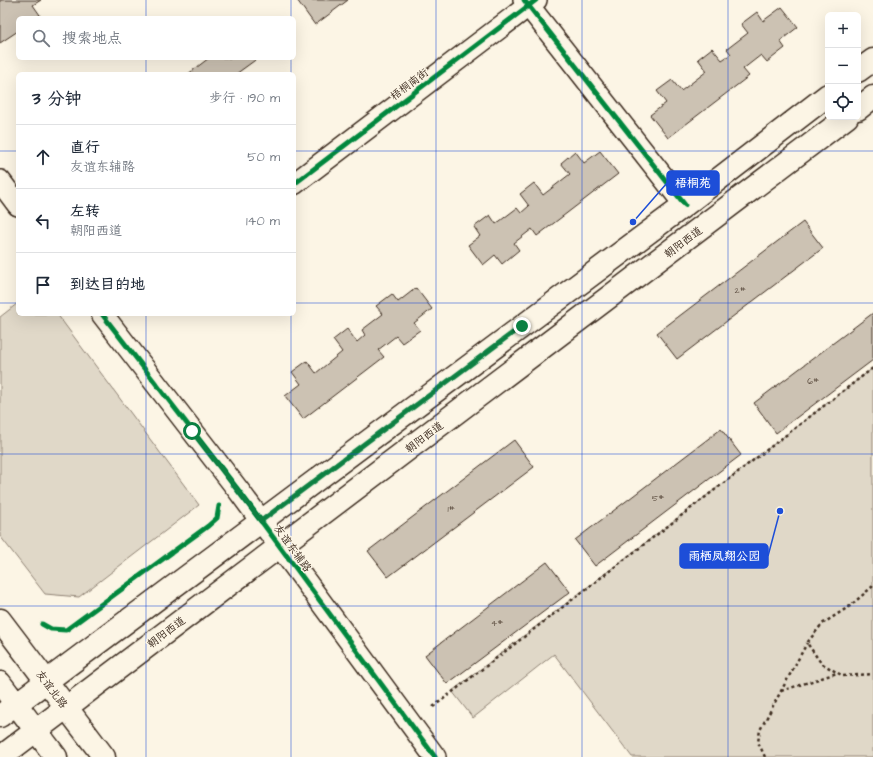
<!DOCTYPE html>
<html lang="zh">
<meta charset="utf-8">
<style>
body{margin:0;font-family:"Architects Daughter","LXGW WenKai TC",sans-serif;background:#f6f6f7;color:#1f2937}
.controls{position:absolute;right:12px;top:12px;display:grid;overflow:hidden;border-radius:6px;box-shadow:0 4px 16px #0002}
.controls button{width:36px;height:36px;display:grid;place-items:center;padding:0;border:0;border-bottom:1px solid #e0e1e3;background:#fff;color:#1f2937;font:20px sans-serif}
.stop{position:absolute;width:12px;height:12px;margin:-9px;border:3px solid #0b8043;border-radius:50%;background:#fff}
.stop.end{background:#0b8043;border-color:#fff;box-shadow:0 1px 4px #0008}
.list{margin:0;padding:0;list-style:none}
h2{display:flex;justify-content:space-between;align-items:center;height:52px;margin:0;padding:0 16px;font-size:17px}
h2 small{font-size:13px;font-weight:400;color:#747a83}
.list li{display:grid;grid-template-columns:26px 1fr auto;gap:12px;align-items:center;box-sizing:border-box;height:64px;padding:0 16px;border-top:1px solid #e0e1e3}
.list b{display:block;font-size:15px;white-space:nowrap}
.list p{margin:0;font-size:13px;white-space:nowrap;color:#747a83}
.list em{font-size:13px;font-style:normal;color:#747a83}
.icon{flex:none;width:22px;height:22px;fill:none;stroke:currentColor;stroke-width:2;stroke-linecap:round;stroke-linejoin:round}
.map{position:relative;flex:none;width:873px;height:757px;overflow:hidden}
.search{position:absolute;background:#fff;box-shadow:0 4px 16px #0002;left:16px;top:16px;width:280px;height:44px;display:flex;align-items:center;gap:10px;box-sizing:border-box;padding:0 14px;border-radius:6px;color:#747a83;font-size:15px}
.panel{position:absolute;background:#fff;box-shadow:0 4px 16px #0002;left:16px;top:72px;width:280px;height:244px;border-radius:6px}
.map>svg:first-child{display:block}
.green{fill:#e0d8c8;stroke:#8e8173}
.building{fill:#ccc2b3;stroke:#3b2a1e}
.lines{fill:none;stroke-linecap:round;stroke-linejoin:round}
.minor-casing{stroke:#3b2a1e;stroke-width:24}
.major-casing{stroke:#3b2a1e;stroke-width:25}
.path{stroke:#3b2a1e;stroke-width:2.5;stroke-dasharray:3 3;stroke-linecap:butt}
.minor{stroke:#fcf5e5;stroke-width:21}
.major{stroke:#fcf5e5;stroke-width:22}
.cycleway-casing{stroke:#fcf5e5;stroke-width:8}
.cycleway{stroke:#00873e;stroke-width:5}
.route{stroke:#0b8043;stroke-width:5}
.grid{fill:none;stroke:#1d4ed8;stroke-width:1;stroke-opacity:0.55}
.labels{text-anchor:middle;stroke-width:3;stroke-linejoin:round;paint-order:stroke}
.number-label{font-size:9px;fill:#5f5043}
.street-label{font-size:11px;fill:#3b2a1e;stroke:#fcf5e5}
.leader{fill:none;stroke:#1d4ed8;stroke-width:1.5}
.callout-dot{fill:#1d4ed8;stroke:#fcf5e5;stroke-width:1.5}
.callout{fill:#1d4ed8;stroke:#1d4ed8;stroke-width:1.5}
.callout-label{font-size:12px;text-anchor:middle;font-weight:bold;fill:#fff}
</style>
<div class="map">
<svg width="873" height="757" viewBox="0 0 873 757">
<rect width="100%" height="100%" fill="#fcf5e5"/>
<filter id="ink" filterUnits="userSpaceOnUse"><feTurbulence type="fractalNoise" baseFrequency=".025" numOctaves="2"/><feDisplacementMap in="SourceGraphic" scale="8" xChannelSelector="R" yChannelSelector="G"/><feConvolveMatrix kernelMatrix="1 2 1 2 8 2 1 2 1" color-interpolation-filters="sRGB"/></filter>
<g filter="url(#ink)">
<!-- green -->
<g class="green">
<path d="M18,303V314H57L199,505L79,597L45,594L0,536V317Z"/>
<path d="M873,368V757H632L554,654L473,718L452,691Z"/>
</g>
<!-- building -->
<g class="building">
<path d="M0,0H41L33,5L40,15L36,18H18V31L0,43Z"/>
<path d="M297,0H348L315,25Z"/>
<path d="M782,7L798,27L780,41L785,48L767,62L761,55L743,69L749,76L668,138L650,115L666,103L657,91L672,80L681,91L707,71L698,59L712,48L722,60L731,54L727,49L748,33L741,24L757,12L763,21Z"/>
<path d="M209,58H258L236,74H188Z"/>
<path d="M575,151L584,163L600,151L618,174L537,236L532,229L514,243L519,250L502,264L495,255L483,265L468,245L480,236L474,227L490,215L496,224L517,208L521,213L529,206L520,194L534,183L543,195L570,174L561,163Z"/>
<path d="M803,222L823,248L677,359L657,333Z"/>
<path d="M416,288L432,309L414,323L420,330L402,343L396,336L378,350L384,357L303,419L285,396L301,384L292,372L307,361L316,373L342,352L333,340L347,329L357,342L365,335L362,330L383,314L376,306L392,294L398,302Z"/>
<path d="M873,313V360L776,433L754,403Z"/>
<path d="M721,429L741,455L595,566L575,540Z"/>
<path d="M514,440L534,467L388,577L368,551Z"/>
<path d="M547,562L570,592L447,684L425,655Z"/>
</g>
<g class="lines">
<!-- minor casing -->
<g class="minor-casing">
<g id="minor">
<path d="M524,0L685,205"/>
<path d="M0,181L18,205"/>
<path d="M294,184L536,0"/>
<path d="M102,314L239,491L435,757"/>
</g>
</g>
<!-- major casing -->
<g class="major-casing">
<g id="major">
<path d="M858,71L873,60"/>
<path d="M858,109L873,97"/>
<path d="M0,620L104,757"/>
<path d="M0,683L56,757"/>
<path d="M0,716L685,205L828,95"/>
<path d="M1,757L847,117"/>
</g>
</g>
<!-- path -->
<g class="path">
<path d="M873,586L850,606L822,624L807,643L821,663L843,676L873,674"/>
<path d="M781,691L837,673"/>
<path d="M433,707L873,368"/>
<path d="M765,757L758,742L760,730L807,643"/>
</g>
<!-- minor -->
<use href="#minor" class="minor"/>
<!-- major -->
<use href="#major" class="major"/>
<!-- cycleway casing -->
<g class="cycleway-casing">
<g id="cycleway">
<path d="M524,0L685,205"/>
<path d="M294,184L536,0"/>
<path d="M102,314L239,491L435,757"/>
<path d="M42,624L51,629L66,630L208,526L217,518L219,506"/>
</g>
</g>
<!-- cycleway -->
<use href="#cycleway" class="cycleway"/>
</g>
</g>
<g class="lines" filter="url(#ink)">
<!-- route -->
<path class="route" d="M192,431L261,521L522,326"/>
</g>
<!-- grid -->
<path class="grid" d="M146,0V18M291,0V18M436,0V757M582,0V757M728,0V757M146,58V74M291,58V74M0,151H18M294,151H873M0,303H18M294,303H873M146,314V757M291,314V757M0,454H873M0,606H873"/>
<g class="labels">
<!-- number labels -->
<g class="number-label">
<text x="740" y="293">2#</text>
<text x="813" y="384">6#</text>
<text x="658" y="501">5#</text>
<text x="451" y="512">1#</text>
<text x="497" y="626">4#</text>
</g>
<!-- street labels -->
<g class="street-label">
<text transform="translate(409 84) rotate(-37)" y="4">梧桐南街</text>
<text transform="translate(683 242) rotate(-37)" y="4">朝阳西道</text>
<text transform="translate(424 437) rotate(-37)" y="4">朝阳西道</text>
<text transform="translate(293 548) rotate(54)" y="4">友谊东辅路</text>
<text transform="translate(166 632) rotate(-37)" y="4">朝阳西道</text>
<text transform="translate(52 689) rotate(53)" y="4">友谊北路</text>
</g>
</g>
<!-- callouts -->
<path class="leader" d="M633 222L667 183M780 511L768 556"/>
<g class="callout-dot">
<circle cx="633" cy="222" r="4"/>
<circle cx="780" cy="511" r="4"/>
</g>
<g class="callout">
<rect x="667" y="171" width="52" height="24" rx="4"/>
<rect x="680" y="544" width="88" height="24" rx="4"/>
</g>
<g class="callout-label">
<text x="693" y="187">梧桐苑</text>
<text x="724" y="560">雨栖凤翔公园</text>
</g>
</svg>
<div class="controls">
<button>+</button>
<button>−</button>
<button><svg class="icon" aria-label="locate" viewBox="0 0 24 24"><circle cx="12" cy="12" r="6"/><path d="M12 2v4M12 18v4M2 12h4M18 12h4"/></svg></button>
</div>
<div class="stop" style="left:192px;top:431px"></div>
<div class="stop end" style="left:522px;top:326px"></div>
<div class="search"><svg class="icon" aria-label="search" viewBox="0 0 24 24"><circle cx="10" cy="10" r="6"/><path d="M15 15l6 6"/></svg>搜索地点</div>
<section class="panel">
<h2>3 分钟<small>步行 · 190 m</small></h2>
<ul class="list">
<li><svg class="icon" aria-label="ahead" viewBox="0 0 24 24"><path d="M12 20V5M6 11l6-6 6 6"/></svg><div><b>直行</b><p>友谊东辅路</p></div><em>50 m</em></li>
<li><svg class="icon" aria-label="left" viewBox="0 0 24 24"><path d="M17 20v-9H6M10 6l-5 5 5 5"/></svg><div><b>左转</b><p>朝阳西道</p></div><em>140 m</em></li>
<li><svg class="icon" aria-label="arrive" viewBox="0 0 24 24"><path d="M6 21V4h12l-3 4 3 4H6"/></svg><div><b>到达目的地</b></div></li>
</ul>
</section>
</div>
